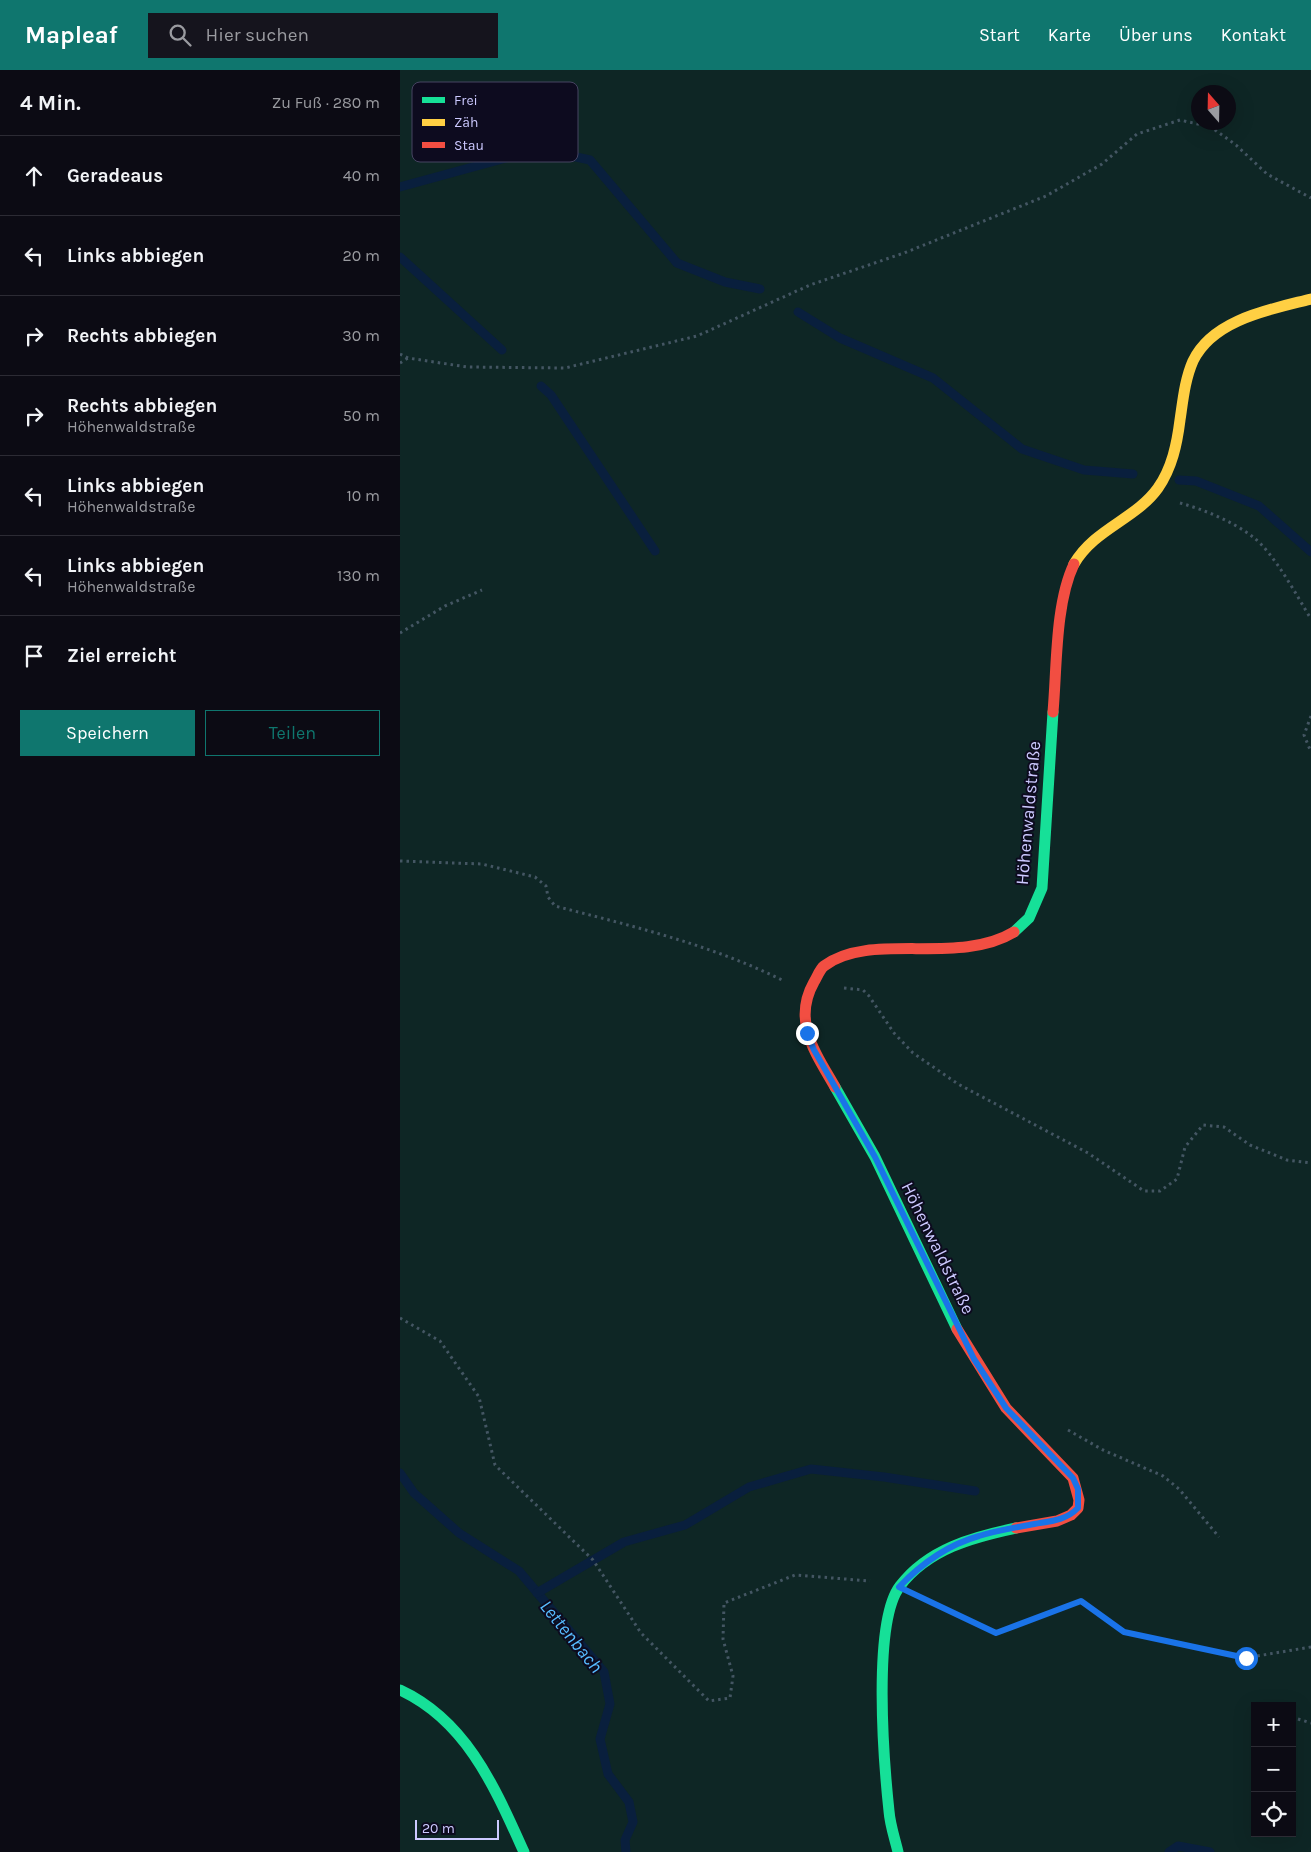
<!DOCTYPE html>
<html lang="de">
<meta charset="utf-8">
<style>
body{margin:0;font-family:Karla,sans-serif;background:#15141d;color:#f1f3f6}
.controls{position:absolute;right:15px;bottom:15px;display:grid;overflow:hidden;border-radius:0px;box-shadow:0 5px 20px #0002}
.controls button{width:45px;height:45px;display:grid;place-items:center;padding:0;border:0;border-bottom:1px solid #2c2b34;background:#0c0b14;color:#f1f3f6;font:25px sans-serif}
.compass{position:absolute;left:791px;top:15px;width:45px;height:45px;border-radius:50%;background:#0c0b14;box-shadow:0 5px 20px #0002;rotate:340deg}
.scale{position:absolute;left:15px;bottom:12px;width:84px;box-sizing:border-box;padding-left:5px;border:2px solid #ccc9ff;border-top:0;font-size:14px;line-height:18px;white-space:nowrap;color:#ccc9ff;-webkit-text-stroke:4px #0d0b1f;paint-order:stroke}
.stop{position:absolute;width:15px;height:15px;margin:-11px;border:4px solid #1a73e8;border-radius:50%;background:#fff}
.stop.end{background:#1a73e8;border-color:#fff;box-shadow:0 1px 5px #0008}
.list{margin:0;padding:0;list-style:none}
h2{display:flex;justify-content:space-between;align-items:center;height:65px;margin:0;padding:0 20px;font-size:21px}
h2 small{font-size:16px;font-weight:400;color:#9a9ba0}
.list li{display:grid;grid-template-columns:32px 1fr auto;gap:15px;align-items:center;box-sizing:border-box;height:80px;padding:0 20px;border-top:1px solid #2c2b34}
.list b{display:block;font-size:19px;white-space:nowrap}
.list p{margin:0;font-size:16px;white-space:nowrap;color:#9a9ba0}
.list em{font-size:16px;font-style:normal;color:#9a9ba0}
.actions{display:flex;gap:10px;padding:15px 20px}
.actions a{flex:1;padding:11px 0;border:1px solid #0f766e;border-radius:0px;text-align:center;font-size:18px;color:#0f766e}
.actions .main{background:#0f766e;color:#fff}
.icon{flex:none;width:28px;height:28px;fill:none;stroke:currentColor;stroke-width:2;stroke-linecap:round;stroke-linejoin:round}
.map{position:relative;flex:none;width:911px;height:1782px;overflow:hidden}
header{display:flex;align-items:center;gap:30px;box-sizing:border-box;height:70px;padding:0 25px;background:#0f766e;color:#fff}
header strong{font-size:24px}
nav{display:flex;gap:28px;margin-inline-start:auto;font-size:18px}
.search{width:350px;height:45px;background:#15141d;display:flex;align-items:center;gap:12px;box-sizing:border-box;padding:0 18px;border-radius:0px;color:#9a9ba0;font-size:19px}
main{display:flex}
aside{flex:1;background:#0c0b14}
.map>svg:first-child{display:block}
.green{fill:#0e2625;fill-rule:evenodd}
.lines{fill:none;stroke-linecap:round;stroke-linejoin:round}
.stream{stroke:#091f3d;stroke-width:9}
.path{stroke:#445663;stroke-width:3;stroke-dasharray:2.5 4;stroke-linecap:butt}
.fast{stroke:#16e098;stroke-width:11}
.slow{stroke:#ffcf43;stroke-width:11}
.jam{stroke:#f24e42;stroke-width:11}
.route{stroke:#1a73e8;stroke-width:6}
.labels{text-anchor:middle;stroke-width:4;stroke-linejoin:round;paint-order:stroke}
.street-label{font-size:18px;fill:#ccc9ff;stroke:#0d0b1f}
.water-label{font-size:19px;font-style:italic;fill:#57bcff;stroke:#0d0b1f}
.key{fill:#0d0b1f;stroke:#464462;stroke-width:1}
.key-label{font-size:14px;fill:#ccc9ff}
</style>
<header>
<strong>Mapleaf</strong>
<div class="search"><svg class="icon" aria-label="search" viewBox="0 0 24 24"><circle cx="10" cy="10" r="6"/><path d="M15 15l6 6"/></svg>Hier suchen</div>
<nav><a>Start</a><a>Karte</a><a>Über uns</a><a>Kontakt</a></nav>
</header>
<main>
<aside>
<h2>4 Min.<small>Zu Fuß · 280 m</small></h2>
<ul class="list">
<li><svg class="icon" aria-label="ahead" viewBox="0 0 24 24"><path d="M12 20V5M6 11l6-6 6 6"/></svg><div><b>Geradeaus</b></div><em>40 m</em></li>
<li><svg class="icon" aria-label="left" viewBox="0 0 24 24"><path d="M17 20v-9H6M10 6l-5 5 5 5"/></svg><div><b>Links abbiegen</b></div><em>20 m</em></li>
<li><svg class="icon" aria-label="right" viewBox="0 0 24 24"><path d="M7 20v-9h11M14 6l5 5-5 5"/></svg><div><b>Rechts abbiegen</b></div><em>30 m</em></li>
<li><svg class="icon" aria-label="right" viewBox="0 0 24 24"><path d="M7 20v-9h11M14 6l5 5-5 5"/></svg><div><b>Rechts abbiegen</b><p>Höhenwaldstraße</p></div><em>50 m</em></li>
<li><svg class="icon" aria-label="left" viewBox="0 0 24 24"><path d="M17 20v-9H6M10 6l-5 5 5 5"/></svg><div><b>Links abbiegen</b><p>Höhenwaldstraße</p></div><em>10 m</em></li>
<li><svg class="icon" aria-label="left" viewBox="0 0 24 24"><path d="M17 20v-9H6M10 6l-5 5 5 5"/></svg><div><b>Links abbiegen</b><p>Höhenwaldstraße</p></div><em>130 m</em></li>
<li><svg class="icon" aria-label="arrive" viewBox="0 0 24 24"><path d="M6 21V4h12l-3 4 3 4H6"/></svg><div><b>Ziel erreicht</b></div></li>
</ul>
<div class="actions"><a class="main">Speichern</a><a>Teilen</a></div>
</aside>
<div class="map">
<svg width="911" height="1782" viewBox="0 0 911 1782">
<rect width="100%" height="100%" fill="#100f1a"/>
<!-- green -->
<path class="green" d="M0,0H911V1782H0ZM798,22H828V52H798ZM855,1636H892V1763H855Z"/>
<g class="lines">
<!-- stream -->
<g class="stream">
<path d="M0,117L139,79L190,90L277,193L325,212L360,219"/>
<path d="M0,187L102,280"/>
<path d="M398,242L440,268L533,308L622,379L684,400L733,404"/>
<path d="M141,316L151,325L255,481"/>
<path d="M779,410L796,411L859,436L911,482"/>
<path d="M0,1403L14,1423L59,1463L119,1501L204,1602L210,1634L200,1669L208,1704L229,1732L233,1752L225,1770L226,1782"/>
<path d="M137,1523L224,1472L285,1455L349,1417L411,1399L484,1407L575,1421"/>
<path d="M769,1782L778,1776L810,1782"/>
</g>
<!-- path -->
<g class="path">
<path d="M0,284L8,288L67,297L165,298L297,266L410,215L504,183L646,126L702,94L737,64L780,50L811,57L836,75L867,104L911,128"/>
<path d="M0,293L8,288"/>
<path d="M780,433C805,440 832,451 853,467C874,483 897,526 911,549"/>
<path d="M0,563L45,536L82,520"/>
<path d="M911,646L904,665L911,682"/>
<path d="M0,791L82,794L135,807L146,816L148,827L155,836C232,856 312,875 384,911"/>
<path d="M444,918L463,920L469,926L494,963L513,983L558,1014L688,1083L744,1121H760L777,1109L785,1077L803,1055L824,1057L850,1075L887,1090L911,1093"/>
<path d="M0,1248L40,1271L79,1327L95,1395L193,1490L241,1563L309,1631L330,1628L333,1606L323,1569L324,1533L395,1505L470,1511"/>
<path d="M668,1360L703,1380L763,1406L779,1419L819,1467"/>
<path d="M526,1530L596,1563L681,1531L724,1562L845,1588L911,1577"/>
<path d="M898,1649L911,1653"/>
</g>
<!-- fast -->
<g class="fast">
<path d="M614,862L629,848L642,818L653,642"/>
<path d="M435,1017L475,1087L557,1259"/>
<path d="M0,1620C67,1651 95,1718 124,1782"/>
<path d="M498,1782C495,1769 490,1755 489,1741C484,1694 472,1552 500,1516C528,1479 573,1467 616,1458"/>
</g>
<!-- slow -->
<path class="slow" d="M674,494C694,459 736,449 758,418C772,398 777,374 780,350C783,330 785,309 793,291C813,249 872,239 911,229"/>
<!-- jam -->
<g class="jam">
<path d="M653,642C657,597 655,534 674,494"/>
<path d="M435,1017C415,982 392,951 414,912C417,907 420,899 424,896C470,861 558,896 614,862"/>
<path d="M557,1259L606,1338L673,1408L679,1430L678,1438L671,1445L657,1451L616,1458"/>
</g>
</g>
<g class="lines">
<!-- route -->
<path class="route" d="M407,963L414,980L475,1087L574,1289L606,1338L673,1408L678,1419V1438C664,1452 648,1451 629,1455C612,1458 595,1461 579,1466C547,1475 522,1493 499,1517L596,1563L681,1531L724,1562L846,1588"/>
</g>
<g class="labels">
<!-- street labels -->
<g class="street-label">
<text transform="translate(628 743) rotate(-85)" y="6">Höhenwaldstraße</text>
<text transform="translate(538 1178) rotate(64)" y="6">Höhenwaldstraße</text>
</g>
<!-- water labels -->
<g class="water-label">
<text transform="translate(172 1566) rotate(51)" y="7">Lettenbach</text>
</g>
</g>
<!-- legend -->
<rect x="12" y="12" width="166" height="80" rx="8" class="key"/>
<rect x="22" y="27" width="23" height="6" fill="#16e098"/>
<rect x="22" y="49" width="23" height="7" fill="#ffcf43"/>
<rect x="22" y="72" width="23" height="6" fill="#f24e42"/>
<g class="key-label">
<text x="54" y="35">Frei</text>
<text x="54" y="57">Zäh</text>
<text x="54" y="80">Stau</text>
</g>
</svg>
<div class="controls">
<button>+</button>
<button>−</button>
<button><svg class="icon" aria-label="locate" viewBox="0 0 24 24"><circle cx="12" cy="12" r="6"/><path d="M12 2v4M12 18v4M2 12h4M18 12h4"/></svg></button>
</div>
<svg class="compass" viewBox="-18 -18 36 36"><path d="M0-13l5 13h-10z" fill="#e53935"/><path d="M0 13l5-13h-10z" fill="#9a9ba0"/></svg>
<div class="scale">20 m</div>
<div class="stop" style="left:846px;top:1588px"></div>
<div class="stop end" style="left:407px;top:963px"></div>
</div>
</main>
